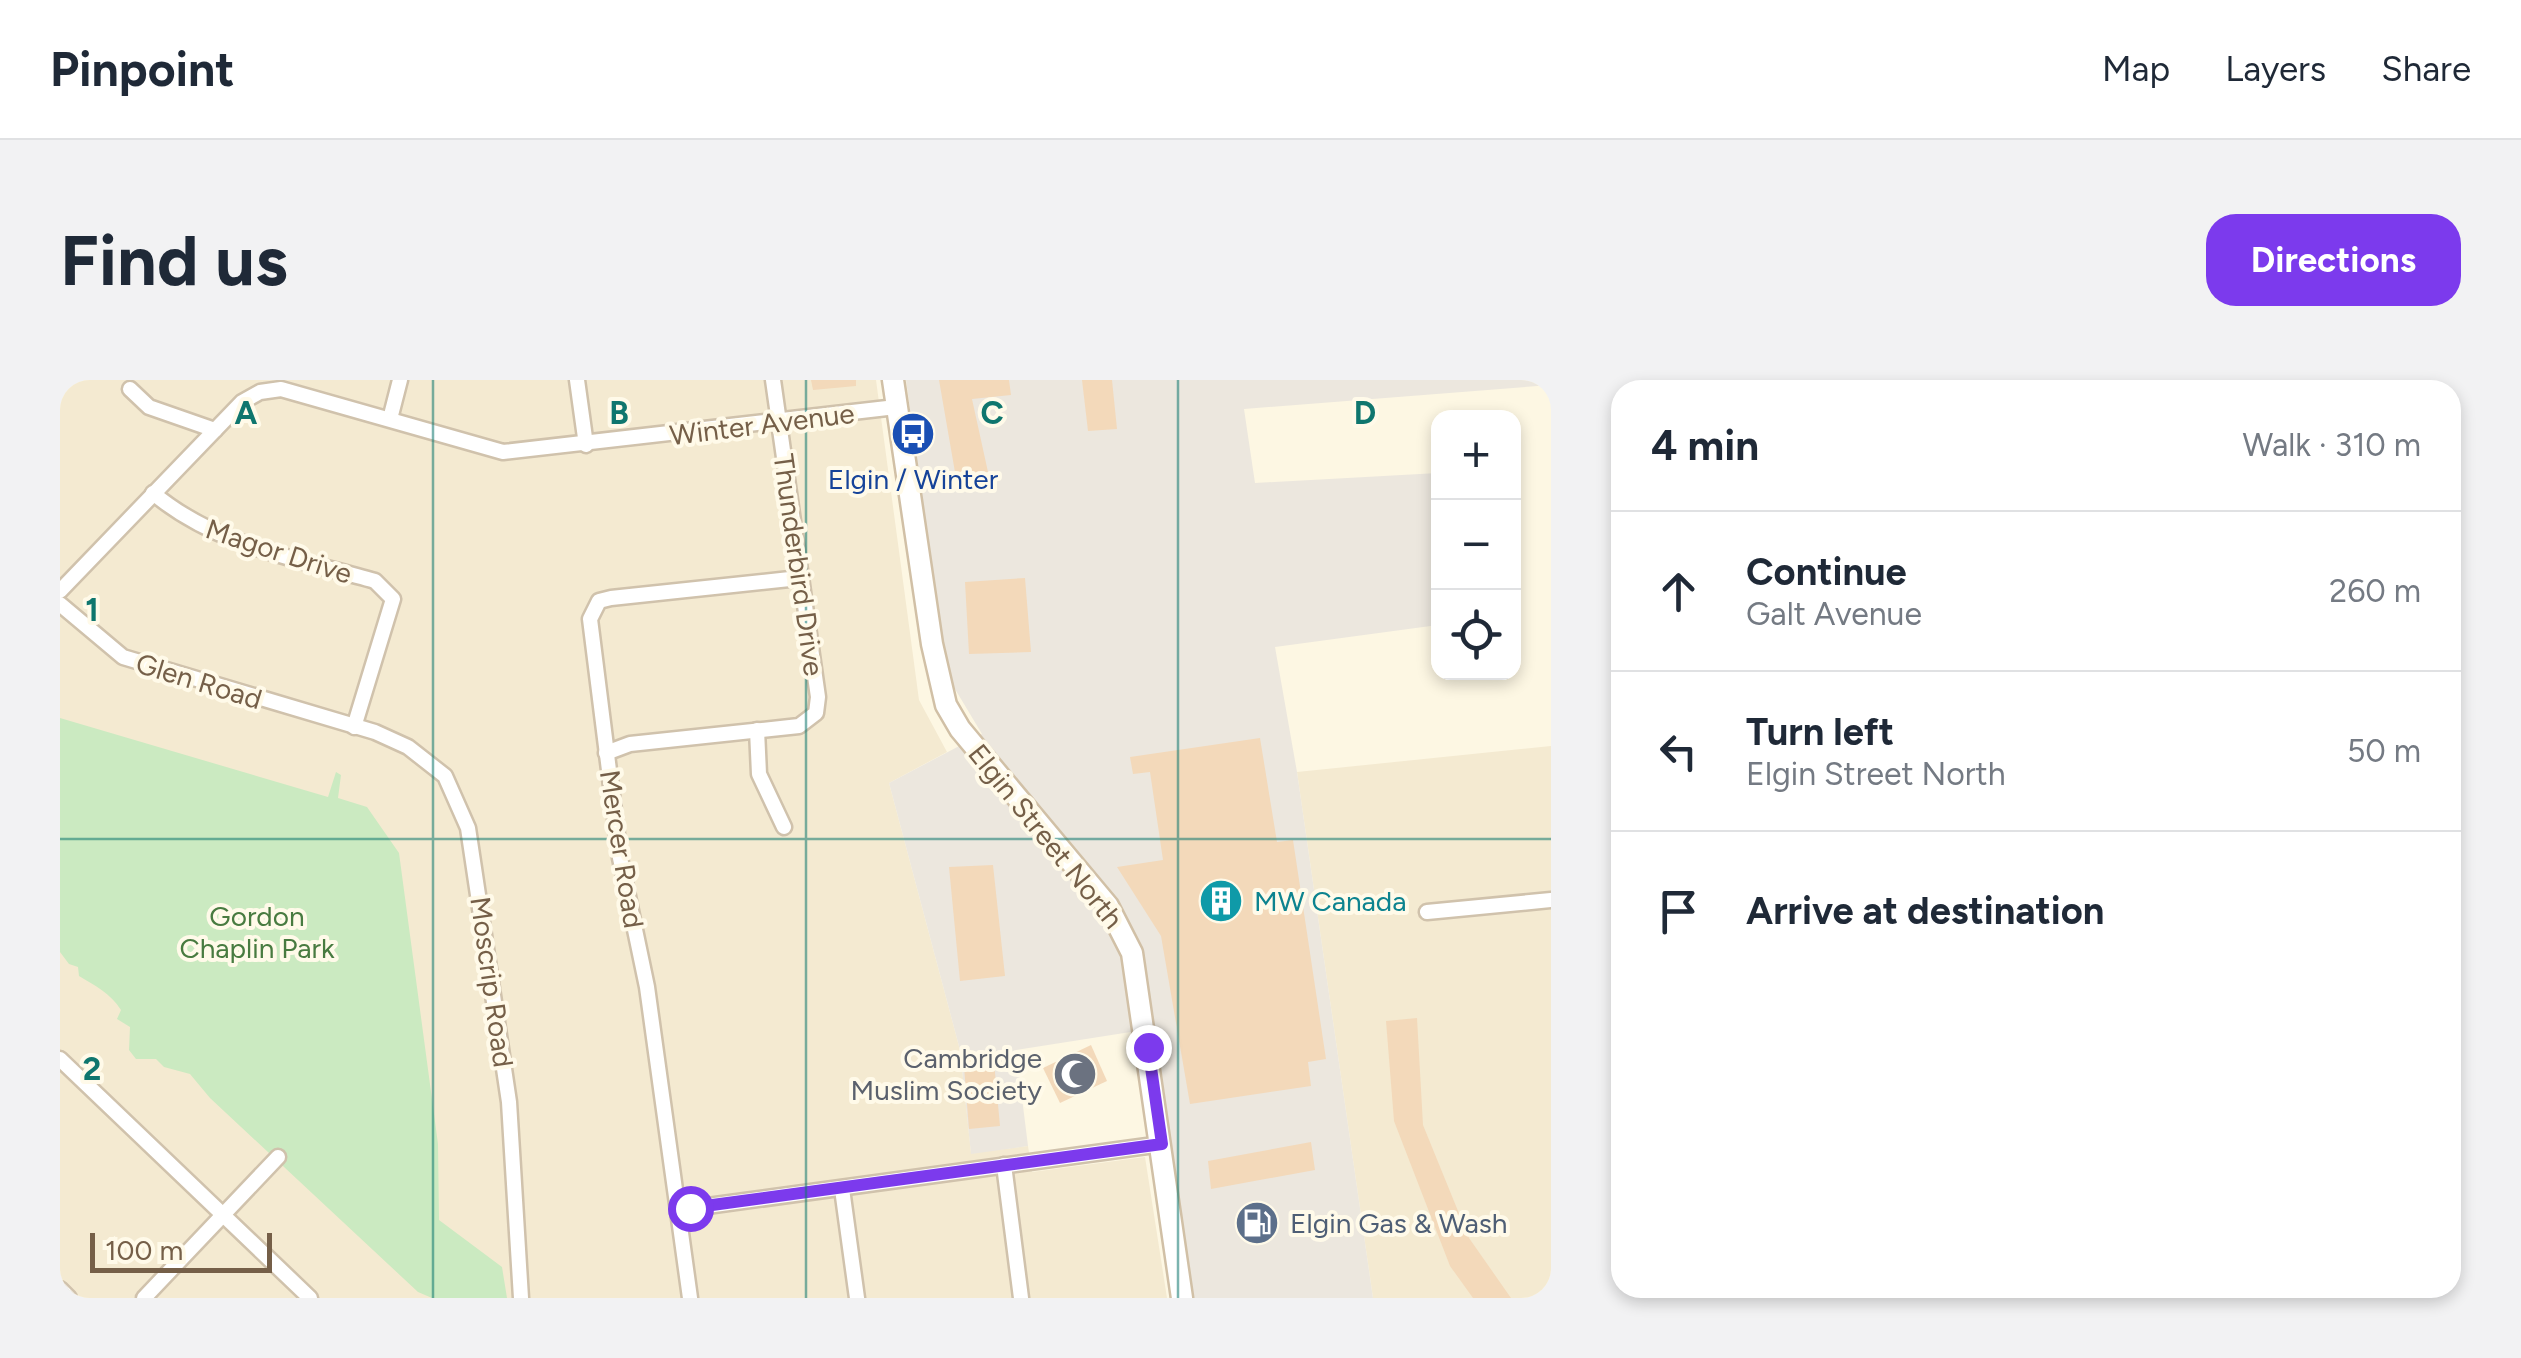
<!DOCTYPE html>
<meta charset="utf-8">
<style>
body{margin:0;font-family:Figtree,sans-serif;background:#f2f2f3;color:#1f2937}
.controls{position:absolute;right:30px;top:30px;display:grid;overflow:hidden;border-radius:20px;box-shadow:0 5px 15px #0003}
.controls button{width:90px;height:90px;display:grid;place-items:center;padding:0;border:0;border-bottom:2px solid #e0e1e3;background:#fff;color:#1f2937;font:50px sans-serif}
.scale{position:absolute;left:30px;bottom:25px;width:182px;box-sizing:border-box;padding-left:10px;border:5px solid #755f48;border-top:0;font-size:28px;line-height:35px;white-space:nowrap;color:#755f48;-webkit-text-stroke:8px #fffae9;paint-order:stroke}
.stop{position:absolute;width:30px;height:30px;margin:-22px;border:8px solid #7c3aed;border-radius:50%;background:#fff}
.stop.end{background:#7c3aed;border-color:#fff;box-shadow:0 2px 10px #0008}
.list{margin:0;padding:0;list-style:none}
h2{display:flex;justify-content:space-between;align-items:center;height:130px;margin:0;padding:0 40px;font-size:42px}
h2 small{font-size:32px;font-weight:400;color:#747a83}
.list li{display:grid;grid-template-columns:65px 1fr auto;gap:30px;align-items:center;box-sizing:border-box;height:160px;padding:0 40px;border-top:2px solid #e0e1e3}
.list b{display:block;font-size:38px;white-space:nowrap}
.list p{margin:0;font-size:32px;white-space:nowrap;color:#747a83}
.list em{font-size:32px;font-style:normal;color:#747a83}
.icon{flex:none;width:55px;height:55px;fill:none;stroke:currentColor;stroke-width:2;stroke-linecap:round;stroke-linejoin:round}
.map{position:relative;flex:none;width:1491px;height:918px;overflow:hidden;border-radius:30px}
header{display:flex;align-items:center;gap:60px;box-sizing:border-box;height:140px;padding:0 50px;background:#fff;border-bottom:2px solid #e0e1e3}
header strong{font-size:48px}
nav{display:flex;gap:55px;margin-inline-start:auto;font-size:35px}
.intro{display:flex;align-items:center;justify-content:space-between;box-sizing:border-box;height:240px;padding:0 60px}
h1{margin:0;font-size:70px}
.button{padding:25px 45px;border-radius:30px;background:#7c3aed;color:#fff;font-size:35px;font-weight:700}
main{display:flex;gap:60px;padding:0 60px}
aside{flex:1;background:#fff;border-radius:30px;box-shadow:0 5px 15px #0003}
.map>svg:first-child{display:block}
.residential{fill:#f4ead1}
.industrial{fill:#ece7de}
.green{fill:#cbeac1}
.building{fill:#f3d9ba}
.lines{fill:none;stroke-linecap:round;stroke-linejoin:round}
.street-casing{stroke:#d0c2ac;stroke-width:19}
.secondary-casing{stroke:#d1c0a6;stroke-width:25}
.street{stroke:#fff;stroke-width:14}
.secondary{stroke:#fff;stroke-width:20}
.route{stroke:#7c3aed;stroke-width:12}
.grid{fill:none;stroke:#0f766e;stroke-width:2.5;stroke-opacity:0.55}
.labels{text-anchor:middle;stroke-width:8;stroke-linejoin:round;paint-order:stroke}
.street-label{font-size:28px;fill:#755f48;stroke:#fffae9}
.transit-label{font-size:28px;fill:#164399;stroke:#fffae9}
.culture-label{font-size:28px;fill:#0d838f;stroke:#fffae9;text-anchor:start}
.park-label{font-size:28px;fill:#487b40;stroke:#fffae9}
.worship-label{font-size:28px;fill:#5b616d;stroke:#fffae9;text-anchor:end}
.service-label{font-size:28px;fill:#4e5e75;stroke:#fffae9;text-anchor:start}
.grid-label{font-size:32px;text-anchor:middle;font-weight:bold;fill:#0f766e;stroke:#fffae9;stroke-width:8;stroke-linejoin:round;paint-order:stroke}
</style>
<header>
<strong>Pinpoint</strong>
<nav><a>Map</a><a>Layers</a><a>Share</a></nav>
</header>
<div class="intro"><h1>Find us</h1><a class="button">Directions</a></div>
<main>
<div class="map">
<svg width="1491" height="918" viewBox="0 0 1491 918">
<rect width="100%" height="100%" fill="#fdf7e3"/>
<!-- residential -->
<g class="residential">
<path d="M0,0H816L859,320L887,372L829,403L900,670L911,773L968,766L972,792L1085,777L1107,918H0Z"/>
<path d="M1491,366V918H1313L1237,392Z"/>
</g>
<!-- industrial -->
<path class="industrial" d="M846,0H1491V5L1184,29L1195,103L1378,93V245L1215,267L1237,392L1313,918H1131L1096,648L956,670L968,766L911,774L900,670L829,403L922,354L886,294Z"/>
<!-- green -->
<path class="green" d="M0,338L268,417L276,392L281,395L278,418L307,427L339,473L378,764L379,840L442,887L447,918H372L358,912L150,718L130,694L104,687L96,679H76L69,670L70,647L57,639L61,630C50,613 36,606 19,596L18,587L9,584L0,572Z"/>
<!-- building -->
<g class="building">
<path d="M751,0H796V6L753,10Z"/>
<path d="M879,0H949L951,15L912,19L928,92L896,98Z"/>
<path d="M1022,0H1052L1057,49L1028,51Z"/>
<path d="M965,198L971,272L909,274L905,202Z"/>
<path d="M1200,358L1217,462L1233,460L1266,679L1248,682L1251,706L1130,724L1101,556L1057,487L1103,480L1090,392L1073,394L1070,377Z"/>
<path d="M933,485L945,596L900,601L889,487Z"/>
<path d="M1357,638L1363,745L1409,858L1451,918H1413L1390,886L1334,741L1326,641Z"/>
<path d="M1031,665L1047,701L1000,723L983,688Z"/>
<path d="M933,671L940,746L909,749L903,674Z"/>
<path d="M1251,762L1255,790L1151,809L1148,781Z"/>
</g>
<g class="lines">
<!-- street casing -->
<g class="street-casing">
<g id="street">
<path d="M517,0L526,65"/>
<path d="M70,9L89,27L155,50"/>
<path d="M330,39L340,0"/>
<path d="M93,113C156,166 238,179 315,201L333,219L294,347"/>
<path d="M0,211L182,22L200,12L221,9L443,72L836,27"/>
<path d="M0,224L63,277L315,352L348,367L385,396L408,448L449,722L461,918"/>
<path d="M697,350L699,394L724,447"/>
<path d="M546,373L570,364L739,346L756,333L758,317L713,0"/>
<path d="M1367,532L1491,520"/>
<path d="M0,679L250,918"/>
<path d="M944,785L961,918"/>
<path d="M782,809L797,918"/>
<path d="M618,830L1102,764"/>
<path d="M0,909L9,918"/>
<path d="M84,918L218,777"/>
<path d="M630,918L587,607L560,478L530,239L539,221L551,218L739,198"/>
</g>
</g>
<!-- secondary casing -->
<g class="secondary-casing">
<path id="secondary" d="M833,0L872,264L886,325L900,349L1048,526L1072,573L1122,918"/>
</g>
<!-- street -->
<use href="#street" class="street"/>
<!-- secondary -->
<use href="#secondary" class="secondary"/>
</g>
<g class="lines">
<!-- route -->
<path class="route" d="M630,828L1102,764L1088,667"/>
</g>
<!-- grid -->
<path class="grid" d="M373,0V918M746,0V918M1118,0V918M0,459H1491"/>
<!-- icons -->
<defs>
<g id="bus-disc" transform="scale(2.25)"><circle r="9.5" fill="#1a4fb4" stroke="#fffae9"/><path d="M-5-6H5V4H4V6H2V4H-2V6H-4V4H-5ZM-3.5-4V0h7V-4ZM-3.5 1.2v1.5H-2V1.2ZM2 1.2v1.5H3.5V1.2Z" fill="#fff"/></g>
<g id="building-disc" transform="scale(2.25)"><circle r="9.5" fill="#0f9aa8" stroke="#fffae9"/><path d="M-4-6H4V6H1V3H-1V6H-4ZM-2.5-4.3h1.7v1.8h-1.7ZM.8-4.3h1.7v1.8H.8ZM-2.5-1h1.7V.8h-1.7ZM.8-1h1.7V.8H.8Z" fill="#fff"/></g>
<g id="mosque-disc" transform="scale(2.25)"><circle r="9.5" fill="#6b7280" stroke="#fffae9"/><path d="M3.5-4.9A6 6 0 1 0 3.5 4.9A5 5 0 1 1 3.5-4.9Z" fill="#fff"/></g>
<g id="fuel-disc" transform="scale(2.25)"><circle r="9.5" fill="#5c6f8a" stroke="#fffae9"/><path d="M-5.5-6h7V0h2V4h1.3V-2.5L3-4.5l.8-.8L6-3V5H2.5V1h-1V6h-7ZM-4.2-4.7v3.2H.2V-4.7Z" fill="#fff"/></g>
</defs>
<g fill-rule="evenodd">
<use href="#bus-disc" x="853" y="54"/>
<use href="#building-disc" x="1161" y="521"/>
<use href="#mosque-disc" x="1015" y="694"/>
<use href="#fuel-disc" x="1197" y="843"/>
</g>
<g class="labels">
<!-- street labels -->
<g class="street-label">
<text transform="translate(702 44) rotate(-7)" y="10">Winter Avenue</text>
<text transform="translate(219 171) rotate(18)" y="10">Magor Drive</text>
<text transform="translate(739 185) rotate(82)" y="10">Thunderbird Drive</text>
<text transform="translate(139 301) rotate(17)" y="10">Glen Road</text>
<text transform="translate(986 456) rotate(51)" y="10">Elgin Street North</text>
<text transform="translate(562 469) rotate(81)" y="10">Mercer Road</text>
<text transform="translate(432 602) rotate(82)" y="10">Moscrip Road</text>
</g>
<!-- transit labels -->
<g class="transit-label">
<text x="853" y="109">Elgin / Winter</text>
</g>
<!-- culture labels -->
<g class="culture-label">
<text x="1194" y="531">MW Canada</text>
</g>
<!-- park labels -->
<g class="park-label">
<text x="197" y="546">Gordon<tspan x="197" dy="32">Chaplin Park</tspan></text>
</g>
<!-- worship labels -->
<g class="worship-label">
<text x="982" y="688">Cambridge<tspan x="982" dy="32">Muslim Society</tspan></text>
</g>
<!-- service labels -->
<g class="service-label">
<text x="1230" y="853">Elgin Gas &amp; Wash</text>
</g>
</g>
<g class="grid-label">
<text x="186" y="44">A</text>
<text x="559" y="44">B</text>
<text x="932" y="44">C</text>
<text x="1305" y="44">D</text>
<text x="32" y="241">1</text>
<text x="32" y="700">2</text>
</g>
</svg>
<div class="controls">
<button>+</button>
<button>−</button>
<button><svg class="icon" aria-label="locate" viewBox="0 0 24 24"><circle cx="12" cy="12" r="6"/><path d="M12 2v4M12 18v4M2 12h4M18 12h4"/></svg></button>
</div>
<div class="scale">100 m</div>
<div class="stop" style="left:630px;top:828px"></div>
<div class="stop end" style="left:1088px;top:667px"></div>
</div>
<aside>
<h2>4 min<small>Walk · 310 m</small></h2>
<ul class="list">
<li><svg class="icon" aria-label="ahead" viewBox="0 0 24 24"><path d="M12 20V5M6 11l6-6 6 6"/></svg><div><b>Continue</b><p>Galt Avenue</p></div><em>260 m</em></li>
<li><svg class="icon" aria-label="left" viewBox="0 0 24 24"><path d="M17 20v-9H6M10 6l-5 5 5 5"/></svg><div><b>Turn left</b><p>Elgin Street North</p></div><em>50 m</em></li>
<li><svg class="icon" aria-label="arrive" viewBox="0 0 24 24"><path d="M6 21V4h12l-3 4 3 4H6"/></svg><div><b>Arrive at destination</b></div></li>
</ul>
</aside>
</main>
